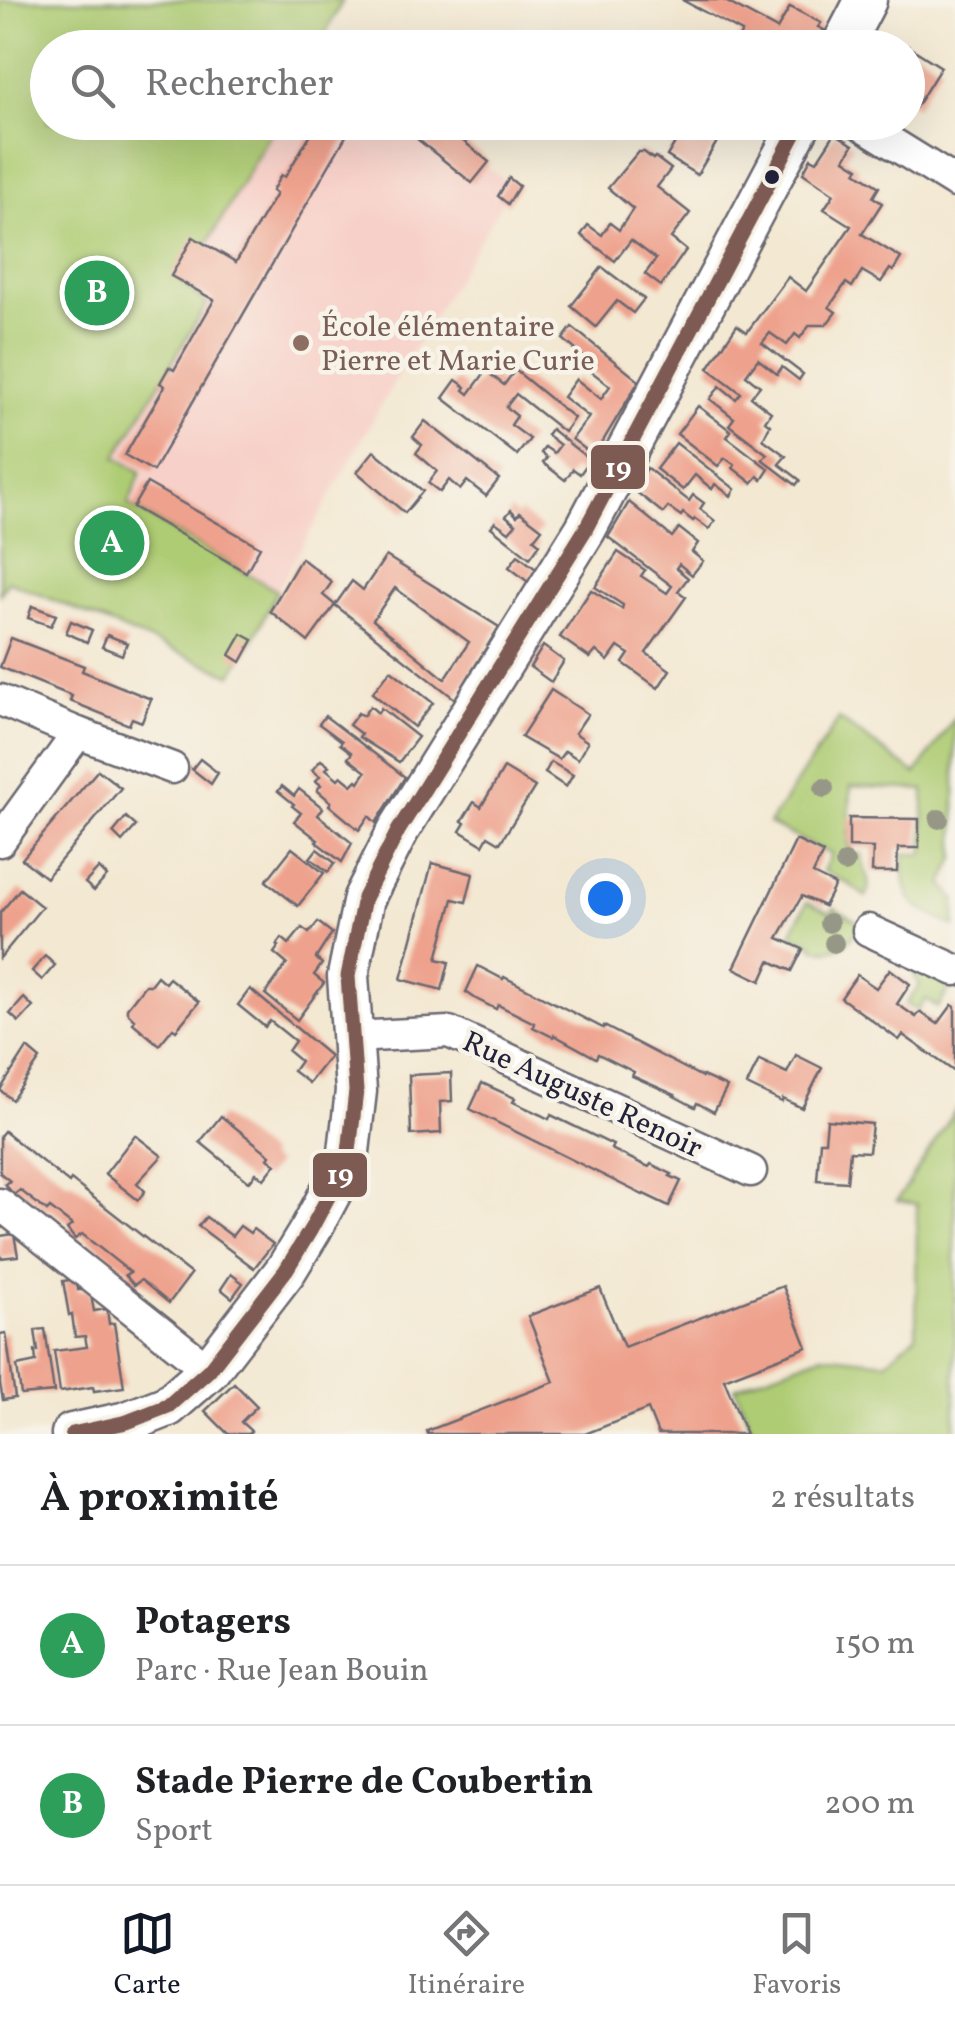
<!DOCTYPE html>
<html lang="fr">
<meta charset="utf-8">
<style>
body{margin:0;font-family:Vollkorn,serif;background:#f2f2f2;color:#202124}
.you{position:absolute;left:605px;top:898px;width:35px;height:35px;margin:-25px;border:8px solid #fff;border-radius:50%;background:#1a73e8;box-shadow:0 0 0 15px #1a73e833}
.badge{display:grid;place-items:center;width:65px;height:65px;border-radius:50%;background:#111827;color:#fff;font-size:32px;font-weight:700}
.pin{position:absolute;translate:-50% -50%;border:5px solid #fff;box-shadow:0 2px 10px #0006}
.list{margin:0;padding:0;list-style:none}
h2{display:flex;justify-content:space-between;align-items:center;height:130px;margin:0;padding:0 40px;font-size:42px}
h2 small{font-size:32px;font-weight:400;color:#757577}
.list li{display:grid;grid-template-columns:65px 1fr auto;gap:30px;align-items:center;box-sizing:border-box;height:160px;padding:0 40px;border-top:2px solid #e0e0e0}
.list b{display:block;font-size:38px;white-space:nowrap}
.list p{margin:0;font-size:32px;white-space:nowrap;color:#757577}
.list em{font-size:32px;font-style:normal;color:#757577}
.icon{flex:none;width:55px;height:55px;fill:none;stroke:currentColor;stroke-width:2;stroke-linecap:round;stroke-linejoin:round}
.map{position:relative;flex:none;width:955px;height:1434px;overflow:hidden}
.search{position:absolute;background:#fff;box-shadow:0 10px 40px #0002;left:30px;right:30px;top:30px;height:110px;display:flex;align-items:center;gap:25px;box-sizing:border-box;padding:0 35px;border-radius:55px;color:#757577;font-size:38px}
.sheet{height:450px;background:#fff}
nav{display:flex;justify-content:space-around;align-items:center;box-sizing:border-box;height:140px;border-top:2px solid #e0e0e0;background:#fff;font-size:28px;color:#757577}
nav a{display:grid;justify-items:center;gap:5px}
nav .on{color:#111827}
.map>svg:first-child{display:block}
.built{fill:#f7d1c9}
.green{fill:#aecc73;stroke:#687757;stroke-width:2.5}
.building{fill:#eea28d;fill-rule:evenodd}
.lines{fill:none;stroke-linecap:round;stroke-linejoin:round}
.street-casing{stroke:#6b6770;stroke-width:35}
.secondary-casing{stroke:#6b6770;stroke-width:45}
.street{stroke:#fff;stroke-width:30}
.secondary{stroke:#fff;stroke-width:40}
.bus-1-casing{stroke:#f7f3e8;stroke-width:22}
.bus-1{stroke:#7d5a52;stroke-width:15}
.tree{fill:#979788}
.bus-dot{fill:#22223b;stroke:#f7f3e8;stroke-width:4}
.education-dot{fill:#8d6e63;stroke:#f7f3e8;stroke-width:4}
.labels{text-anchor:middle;stroke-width:9;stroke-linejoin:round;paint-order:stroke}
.education-label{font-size:30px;fill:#785e54;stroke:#f7f3e8;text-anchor:start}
.street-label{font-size:30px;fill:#22223b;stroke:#f7f3e8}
.line-badge{stroke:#f7f3e8;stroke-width:4}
.badge-label{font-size:28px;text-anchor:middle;font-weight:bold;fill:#fff}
</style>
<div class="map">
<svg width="955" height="1434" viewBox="0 0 955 1434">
<rect width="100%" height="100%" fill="#f7f3e8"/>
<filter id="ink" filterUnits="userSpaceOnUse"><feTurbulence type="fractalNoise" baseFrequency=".01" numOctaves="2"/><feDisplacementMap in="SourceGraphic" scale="20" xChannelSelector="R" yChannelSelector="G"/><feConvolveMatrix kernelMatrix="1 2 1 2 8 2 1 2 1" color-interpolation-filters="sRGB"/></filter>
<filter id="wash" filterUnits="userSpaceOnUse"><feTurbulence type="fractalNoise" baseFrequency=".0048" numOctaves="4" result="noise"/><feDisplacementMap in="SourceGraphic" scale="40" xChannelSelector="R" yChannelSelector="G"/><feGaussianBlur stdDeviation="2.25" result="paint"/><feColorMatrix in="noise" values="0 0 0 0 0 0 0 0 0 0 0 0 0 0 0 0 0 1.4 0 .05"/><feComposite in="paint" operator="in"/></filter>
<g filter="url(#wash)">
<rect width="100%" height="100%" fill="#f3e8d2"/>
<!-- built -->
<path class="built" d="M276,123H432L512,186L394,382L277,591L127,505L144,474L116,457L207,305L182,283L205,247Z"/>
<!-- green -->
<g class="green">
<path d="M0,0H343L318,47L48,48V122L276,123L205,248L182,282L207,304L116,457L141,472L128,505L277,591L253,640L232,675L8,581L0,594Z"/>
<path d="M955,717V858L943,884L955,899V927C912,905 902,905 904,854H924V790L851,786L848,847L851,848L852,854H862C862,870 874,881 866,897L849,884L823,871L831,854L769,824L839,719L916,774Z"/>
<path d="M807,902L831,913L834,908L860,923C850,944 838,953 814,949V945L791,934Z"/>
<path d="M918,969L955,985V988L949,989L938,1008L926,999L918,1010L906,1004L920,985L914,976Z"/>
<path d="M955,1111V1434H754L735,1387L822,1355L886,1362L916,1335L917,1204L897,1201Z"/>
</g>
<g id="blocks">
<!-- building -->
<g class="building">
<path d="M682,0H723L777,29L790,7L821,23L818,27L824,30L814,48L768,46L767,48H733L742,32Z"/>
<path d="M908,46L941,67L916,107L908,102Z"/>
<path d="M318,122H354L153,471L125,455L165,386L160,383L169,367L174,370L214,300L171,276L193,237L236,262L276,194L272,191L281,175L285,177Z"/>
<path d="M396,122H440L489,162L472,183Z"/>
<path d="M666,122H729L697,175L667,156L676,141L660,132Z"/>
<path d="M835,133L853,145L845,159L859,168L856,172L879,187L873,197L882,203L862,234L901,258L893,271L890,269L881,282L862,271L852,287L846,283L829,307L836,312L826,325H810L800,338L795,334L787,345L770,333L762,343L803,374L799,380L782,367L777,374L758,359L746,375L760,386L751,397L771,412L765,421L770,425L763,439L786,456L779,464L800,480L796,485L762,459L767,454L729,425L734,418L710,399L720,386L736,399L741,393L708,368L737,325L747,332L788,277L806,291L851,226L824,209L834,194L803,173L811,158L817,161Z"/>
<path d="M638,152H644L653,159L655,157L671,169L657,187L690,213L671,238L686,250L661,286L645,274L656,259L635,243L631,240L615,261L581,235L588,225L602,235L610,223L619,230L633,209L608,188Z"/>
<path d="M509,178L519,186L508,204L498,196Z"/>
<path d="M602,267L644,299L633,313L617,301L596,327L571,306Z"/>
<path d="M572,327L639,381L594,456L572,439L589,417L563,397L576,379L601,399L610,386L588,369L591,363L563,339Z"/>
<path d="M515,370L574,418L564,432L516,394L506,407L517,416L511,425L530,439L517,455L443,398L456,380L466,387L464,390L469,394L486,371L504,385Z"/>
<path d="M698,406L731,431L727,437L769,469L762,480L758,476L752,483L733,468L735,465L725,458L718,466L677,434Z"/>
<path d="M425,421L499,479L486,496L467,481L460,490L449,480L440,492L428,483L437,471L416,453L422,445L413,437Z"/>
<path d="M551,429L590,460L580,474L573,469L565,480L543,463L547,458L541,453L545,447L554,453L560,445L547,435Z"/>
<path d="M676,443L735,489L731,496L715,484L712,489L695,475L683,490L656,469Z"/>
<path d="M374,451L423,491L405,513L357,472Z"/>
<path d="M647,468L689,501L693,495L704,503L700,509L715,521L709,529L695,519L693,521L683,513L681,516L668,507L663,513L635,491Z"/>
<path d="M147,483L260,547L246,572L133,507Z"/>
<path d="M629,502L672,537L679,528L698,543L692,552L703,561L692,575L679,564L676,568L688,578L678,591L686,597L646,653L670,670L658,688L623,663L629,654L618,647L608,661L596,651L590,658L560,637L591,590L622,609L623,605L595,587L618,552L645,570L641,576L667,593L672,586L608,537Z"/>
<path d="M511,510L517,516L520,512L542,529L534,539L540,544L530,558L491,527L495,522L509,532L516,524L506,516Z"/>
<path d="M518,555L536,569L528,582L509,567Z"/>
<path d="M386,556L499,627L455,699L335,605L352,581L363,590ZM395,588L469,642L445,679L373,620Z"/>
<path d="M301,558L332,582L323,595L335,605L308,642L270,611Z"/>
<path d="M32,606L56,615L51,626L28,618Z"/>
<path d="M71,621L92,630L87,642L66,633Z"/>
<path d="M242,634L253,640L241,662L230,655Z"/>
<path d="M107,635L127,643L122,655L102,647Z"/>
<path d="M11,638L84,666L82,671L151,699L142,722L132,718L129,725L70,701L72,696L0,667Z"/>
<path d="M543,646L564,661L551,682L530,667Z"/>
<path d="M391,670L433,703L414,727L372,693Z"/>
<path d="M551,690L588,714L575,733L588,742L578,759L565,751L559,759L521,737Z"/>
<path d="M370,706L378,713L381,708L418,737L399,762L359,737L361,734L349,725L358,713L363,716Z"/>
<path d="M325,716L405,777L376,823L369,816L359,830L329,805L331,802L317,790L321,785L316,781L320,776L312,770L321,760L329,766L326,769L338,779L341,776L352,785L357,780L359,782L366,772L348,758L352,753L340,744L342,741L319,724Z"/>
<path d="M200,759L218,773L211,784L192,769Z"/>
<path d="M551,762L573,775L566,787L545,773Z"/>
<path d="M504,768L535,787L500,843L488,836L483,845L460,831L465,823L462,821L474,802L481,807Z"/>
<path d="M98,770L121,788L46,878L22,859Z"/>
<path d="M282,786L294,796L299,789L323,808L318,815L352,843L342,862L316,842L318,840L294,821L301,813L292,806L294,804L278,791Z"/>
<path d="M126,817L136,826L122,842L113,833Z"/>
<path d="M849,818L919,819V848H898L897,872H872L873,848L849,847Z"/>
<path d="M796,840L823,853L813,874L835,885L824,906L802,896L778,938L803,949L792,971L770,961L761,981L734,968Z"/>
<path d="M292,848L324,873L298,906L266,881Z"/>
<path d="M317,849L335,863L328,872L310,858Z"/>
<path d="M432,863L473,874L466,902L453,899L437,959L449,962L442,990L401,979Z"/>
<path d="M99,868L107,876L94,891L85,883Z"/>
<path d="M20,889L42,907L0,958V913Z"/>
<path d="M318,922L332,933L316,958L322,964L314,975L324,983L297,1020L265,994L287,964L274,953L279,946L277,945L282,938L289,944L302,928L309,933Z"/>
<path d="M45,956L55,965L42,980L32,971Z"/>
<path d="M478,966L503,979L504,977L603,1028L604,1026L702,1077L703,1076L727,1087L714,1112L697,1103L695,1107L674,1096L675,1095L632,1076L634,1072L598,1054L596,1058L554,1035L553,1037L533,1027L534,1023L498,1005L496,1009L476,999L466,992Z"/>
<path d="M890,969L910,984L897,1004L916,1017L920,1012L938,1024L952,1005L955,1007V1072L903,1035L899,1040L841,998L857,975L876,988Z"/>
<path d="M157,976L165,983L169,978L199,1002L176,1030L173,1028L159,1045L133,1023L135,1020L127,1012V1008L145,985H150Z"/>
<path d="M250,989L330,1056L309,1083L293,1071L300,1061L288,1051L295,1041L270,1021L265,1027L238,1005Z"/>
<path d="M24,998L33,1007L19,1022L10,1014Z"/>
<path d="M27,1048L40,1059L12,1100L0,1090Z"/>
<path d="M796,1055L822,1068L802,1108L783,1099L782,1102L747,1085L759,1060L787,1073Z"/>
<path d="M451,1073L452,1101L440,1102L441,1133L411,1135L409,1075Z"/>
<path d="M482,1083L515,1098L513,1102L541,1115L549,1119L551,1115L613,1145L611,1149L640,1163L649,1167L651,1164L672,1174L670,1176L681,1181L669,1206L644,1194L643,1195L470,1109Z"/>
<path d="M221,1116L270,1155L268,1158L276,1164L264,1179L256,1173L249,1182L200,1142Z"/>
<path d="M827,1120L872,1124L869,1152L850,1151L847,1182L817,1180L820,1141H825Z"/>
<path d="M4,1131L69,1183L71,1180L191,1274L169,1303L141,1280L134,1285L125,1275L130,1272L82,1234L75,1239L67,1229L72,1225L50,1208L47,1211L20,1190L14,1195L5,1184L10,1181L0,1173V1136Z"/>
<path d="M135,1135L162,1156L137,1183L145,1191L138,1200L105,1174Z"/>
<path d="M206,1217L232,1236L240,1226L250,1233L253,1229L273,1244L254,1268L198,1226Z"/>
<path d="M14,1234L18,1256L0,1258V1236Z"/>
<path d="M231,1274L243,1283L232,1298L221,1289Z"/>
<path d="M77,1279L78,1290H90L94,1311L107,1309L109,1324L114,1323L124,1387L94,1391L93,1387L60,1392L54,1351L87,1347L85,1336L75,1337L72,1314L69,1315L63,1281Z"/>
<path d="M783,1286L807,1347L724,1379L746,1434H658L648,1409L585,1434H428L427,1431L554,1382L528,1316L600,1288L624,1347Z"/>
<path d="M45,1329L54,1392L21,1395L17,1366L36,1362L35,1351H38L35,1330Z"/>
<path d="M6,1333L15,1398L3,1400L0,1384V1334Z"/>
<path d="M234,1383L257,1406L241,1422L251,1431L248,1434H228L205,1411Z"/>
</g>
</g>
</g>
<g filter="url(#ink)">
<use href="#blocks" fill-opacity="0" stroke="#6b6770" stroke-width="2.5"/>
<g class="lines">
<!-- street casing -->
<g class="street-casing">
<g id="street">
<path d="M858,122L955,182"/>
<path d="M0,700L78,733L172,768"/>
<path d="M0,841L78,733"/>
<path d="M868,930L955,970"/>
<path d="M352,1037L449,1032L751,1171"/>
<path d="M0,1204L209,1370"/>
</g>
</g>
<!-- secondary casing -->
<g class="secondary-casing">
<g id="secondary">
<path d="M841,48L866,0"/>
<path d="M72,1434L127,1422L168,1406L209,1370L286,1270L311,1229L348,1160L356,1091L348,976L364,898L398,831L585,530L801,122"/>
</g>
</g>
<!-- street -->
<use href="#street" class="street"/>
<!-- secondary -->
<use href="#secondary" class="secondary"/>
<!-- bus-1 casing -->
<g class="bus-1-casing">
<path id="bus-1" d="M72,1434L127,1422L168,1406L209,1370L286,1270L311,1229L348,1160L356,1091L348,976L364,898L398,831L585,530L801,122"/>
</g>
<!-- bus-1 -->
<use href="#bus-1" class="bus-1"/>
</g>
<!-- trees -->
<g class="tree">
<circle cx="824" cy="788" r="10"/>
<circle cx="939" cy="819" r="10"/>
<circle cx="845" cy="863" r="10"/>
<circle cx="829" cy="923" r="10"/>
<circle cx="834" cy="943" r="10"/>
</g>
</g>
<!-- markers -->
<circle class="bus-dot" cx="772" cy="177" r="9"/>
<circle class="education-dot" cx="301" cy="343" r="10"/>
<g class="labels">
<!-- education labels -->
<g class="education-label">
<text x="321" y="336">École élémentaire<tspan x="321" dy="34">Pierre et Marie Curie</tspan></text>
</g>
<!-- street labels -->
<g class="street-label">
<text transform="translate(583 1094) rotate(25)" y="10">Rue Auguste Renoir</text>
</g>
</g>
<g class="line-badge">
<rect x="589" y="443" width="58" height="48" rx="10" fill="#7d5a52"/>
<rect x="311" y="1151" width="58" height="48" rx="10" fill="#7d5a52"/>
</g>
<g class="badge-label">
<text x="618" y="477">19</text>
<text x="340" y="1184">19</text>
</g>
</svg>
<div class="you"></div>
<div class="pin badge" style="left:112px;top:543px;background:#2e9e5b">A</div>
<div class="pin badge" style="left:97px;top:293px;background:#2e9e5b">B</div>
<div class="search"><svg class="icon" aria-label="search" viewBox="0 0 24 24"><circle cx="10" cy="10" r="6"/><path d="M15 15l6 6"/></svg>Rechercher</div>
</div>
<section class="sheet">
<h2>À proximité<small>2 résultats</small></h2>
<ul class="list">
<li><span class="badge" style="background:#2e9e5b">A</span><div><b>Potagers</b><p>Parc · Rue Jean Bouin</p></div><em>150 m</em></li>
<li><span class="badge" style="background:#2e9e5b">B</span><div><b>Stade Pierre de Coubertin</b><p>Sport</p></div><em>200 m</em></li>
</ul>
</section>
<nav>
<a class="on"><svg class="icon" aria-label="map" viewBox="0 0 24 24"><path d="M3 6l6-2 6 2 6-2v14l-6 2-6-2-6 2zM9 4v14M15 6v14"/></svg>Carte</a>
<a><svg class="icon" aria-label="directions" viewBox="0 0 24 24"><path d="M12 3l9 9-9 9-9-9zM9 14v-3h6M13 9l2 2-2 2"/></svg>Itinéraire</a>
<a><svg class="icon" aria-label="saved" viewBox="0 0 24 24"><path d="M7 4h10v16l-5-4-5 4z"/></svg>Favoris</a>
</nav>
